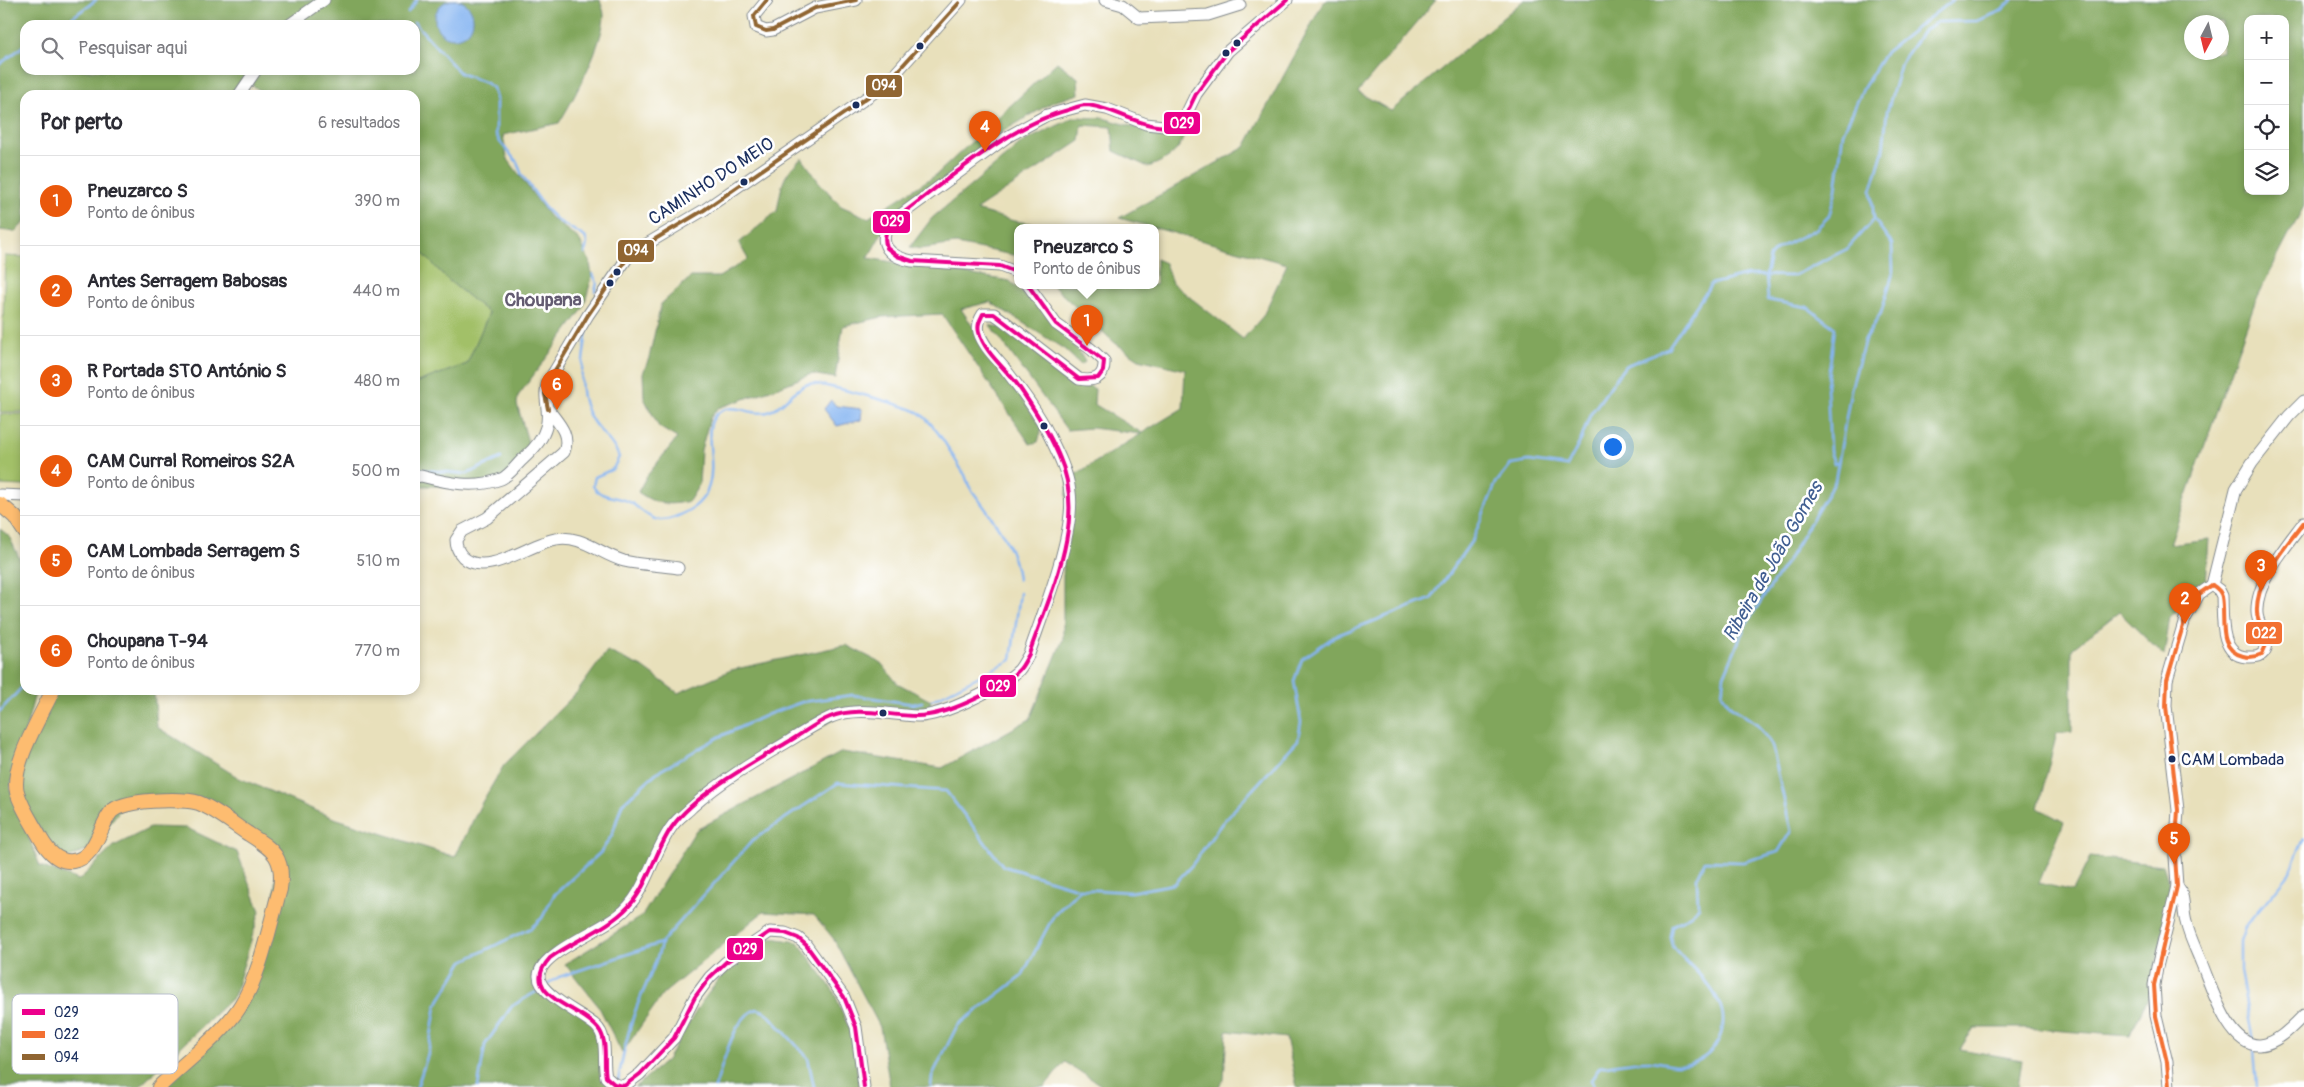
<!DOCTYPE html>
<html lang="pt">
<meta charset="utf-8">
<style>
body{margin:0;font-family:Pangolin,sans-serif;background:#f2f2f3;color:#2b2b33}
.controls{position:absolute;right:15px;top:15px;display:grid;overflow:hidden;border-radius:10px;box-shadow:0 2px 8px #0003}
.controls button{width:45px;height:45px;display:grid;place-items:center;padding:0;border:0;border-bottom:1px solid #e1e1e2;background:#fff;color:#2b2b33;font:25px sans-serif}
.compass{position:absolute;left:2184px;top:15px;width:45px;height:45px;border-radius:50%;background:#fff;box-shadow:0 2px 8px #0003;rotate:187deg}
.you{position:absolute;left:1612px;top:446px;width:18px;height:18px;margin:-12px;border:4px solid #fff;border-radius:50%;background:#1a73e8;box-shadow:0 0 0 8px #1a73e833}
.badge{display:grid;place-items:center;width:32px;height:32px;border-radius:50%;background:#ea580c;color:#fff;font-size:16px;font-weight:700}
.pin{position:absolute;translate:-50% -41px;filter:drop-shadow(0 1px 2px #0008)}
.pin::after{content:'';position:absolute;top:26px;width:18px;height:15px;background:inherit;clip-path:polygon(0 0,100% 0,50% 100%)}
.popup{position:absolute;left:1014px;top:224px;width:145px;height:65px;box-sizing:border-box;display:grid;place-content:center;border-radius:10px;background:#fff;filter:drop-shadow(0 1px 4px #0005);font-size:16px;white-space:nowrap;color:#7c7c81}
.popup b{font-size:19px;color:#2b2b33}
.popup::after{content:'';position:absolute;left:50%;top:100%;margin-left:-10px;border:10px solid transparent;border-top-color:#fff}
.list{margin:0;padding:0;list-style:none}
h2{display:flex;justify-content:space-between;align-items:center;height:65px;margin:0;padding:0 20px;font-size:21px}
h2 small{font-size:16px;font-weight:400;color:#7c7c81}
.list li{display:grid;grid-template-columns:32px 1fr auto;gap:15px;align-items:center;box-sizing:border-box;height:90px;padding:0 20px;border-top:1px solid #e1e1e2}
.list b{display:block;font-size:19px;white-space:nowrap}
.list p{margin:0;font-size:16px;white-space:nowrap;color:#7c7c81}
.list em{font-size:16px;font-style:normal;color:#7c7c81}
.icon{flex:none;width:28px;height:28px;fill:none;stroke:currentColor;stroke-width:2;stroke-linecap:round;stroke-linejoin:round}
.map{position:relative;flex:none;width:2304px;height:1087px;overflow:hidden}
.search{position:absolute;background:#fff;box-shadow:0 2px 8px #0003;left:20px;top:20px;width:400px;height:55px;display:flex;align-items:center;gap:12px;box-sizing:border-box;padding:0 18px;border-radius:15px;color:#7c7c81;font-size:19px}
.panel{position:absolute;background:#fff;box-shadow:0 2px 8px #0003;left:20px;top:90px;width:400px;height:605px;border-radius:15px}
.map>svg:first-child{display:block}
.green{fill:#a2c067;stroke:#5e7862}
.forest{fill:#81a65c;stroke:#4e6a5d;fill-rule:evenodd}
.water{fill:#86b5f1;stroke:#5072a8}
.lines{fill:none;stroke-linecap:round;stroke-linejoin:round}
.stream{stroke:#86b5f1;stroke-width:2.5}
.minor-casing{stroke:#82888c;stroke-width:13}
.major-casing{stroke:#82888c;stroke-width:16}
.minor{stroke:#fff;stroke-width:11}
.major{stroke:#fdbc70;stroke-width:14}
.bus-1-casing{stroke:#fff;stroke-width:8}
.bus-2-casing{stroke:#fff;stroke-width:8}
.bus-3-casing{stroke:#fff;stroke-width:8}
.bus-1{stroke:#ec008c;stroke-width:4}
.bus-2{stroke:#f37032;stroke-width:4}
.bus-3{stroke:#906532;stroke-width:4}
.bus-dot{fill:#1b2f5e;stroke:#fff;stroke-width:2}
.labels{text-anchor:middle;stroke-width:5;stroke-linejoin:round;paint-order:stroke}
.bus-label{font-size:17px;fill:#1b2f5e;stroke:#fff;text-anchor:start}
.street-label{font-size:18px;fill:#1b2f5e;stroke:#fff}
.neighbourhood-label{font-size:19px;font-weight:bold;fill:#635b71;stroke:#fff}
.water-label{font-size:19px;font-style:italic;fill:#405e91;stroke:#fff}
.key{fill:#fff;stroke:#bbc1cf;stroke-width:1}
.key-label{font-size:14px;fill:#1b2f5e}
.line-badge{stroke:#fff;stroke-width:2}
.badge-label{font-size:14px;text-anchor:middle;font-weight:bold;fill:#fff}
</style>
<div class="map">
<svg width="2304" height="1087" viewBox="0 0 2304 1087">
<rect width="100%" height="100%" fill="#fff"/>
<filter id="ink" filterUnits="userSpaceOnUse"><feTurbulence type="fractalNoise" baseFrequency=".02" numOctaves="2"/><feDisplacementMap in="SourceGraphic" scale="10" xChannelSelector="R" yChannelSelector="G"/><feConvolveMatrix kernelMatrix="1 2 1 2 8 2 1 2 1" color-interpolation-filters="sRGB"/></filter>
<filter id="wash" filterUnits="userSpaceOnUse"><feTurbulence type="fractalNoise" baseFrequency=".0096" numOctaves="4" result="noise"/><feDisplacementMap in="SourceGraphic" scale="20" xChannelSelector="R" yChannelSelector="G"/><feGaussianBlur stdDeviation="1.12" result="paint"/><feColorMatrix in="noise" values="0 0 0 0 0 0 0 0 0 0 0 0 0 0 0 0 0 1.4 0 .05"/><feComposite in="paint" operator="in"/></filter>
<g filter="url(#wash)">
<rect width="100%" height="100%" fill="#e8e0bb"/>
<!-- green -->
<g class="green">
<path d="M415,245L448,280L489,313L467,364L415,383Z"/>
<path d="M5,256L25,257V412H0Z"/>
<path d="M0,414H25V486L0,485Z"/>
</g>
<!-- forest -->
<g class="forest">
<path d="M0,0H600C601,5 604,10 604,15C604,43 574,99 559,123L503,135L507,158L538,201L550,217L579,239L590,262L592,277L583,309L518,396L517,404L531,452L502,479L461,486H415V383L467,364L489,313L448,280L415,245V95H266L248,82L239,95H25V222L15,232L0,230ZM25,25H415V70H25Z"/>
<path d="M1328,0H1436L1358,92L1391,111L1524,0H2304V206L2256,299L2170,544L2209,539L2206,584L2170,617L2164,656L2119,612L2072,649V732L2057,733L2038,808L2064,822L2039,883L2073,891L2090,857L2163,865L2172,893L2148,998L2129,1036L2024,1028H1974L1960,1049L2022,1060L2018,1087H1297L1286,1038L1227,1031L1224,1080L1218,1087H1104L1065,1062L1044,1087H890L880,1027L833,938L814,915L763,912L663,994L622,1053L599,1007L565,964L642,916L696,830L842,752L942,768L1030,719L1063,639V545L1068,479L1141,434L1091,428L1067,430L990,325L1009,329L1060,371L1095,389L1094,404L1142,433L1183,408L1185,370L1139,359L1115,343L1052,285H1156V259L1165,263L1172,283L1243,339L1263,316L1287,264L1119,218L1245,147L1323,3ZM2248,19H2285V191H2248ZM2192,22H2222V52H2192Z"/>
<path d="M1057,62L1078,78L1079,94L1053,102L985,142L934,189L883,231L868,258L1010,281L1045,314L1080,353L1085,362L1081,365L1064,349L990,302L961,309L1042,428L1038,442L1030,444L942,314L882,317L843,326L835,378L811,374L779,387L718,408L710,418L701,450L699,485L689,501C668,506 656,505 638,492L646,477L677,438L659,427L644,398L643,373L649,358L661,304L691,277H719L748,259L739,243L777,211C782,185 781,176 802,158L819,182L841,206L868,218L936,175Z"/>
<path d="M1075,117L1103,118L1152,132L1185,131C1181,152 1167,160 1148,167L1114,151L1112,127L1082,125L1080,141L976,210L1014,221L1056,227H1018V256L956,244L920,249L910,247L932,218L1023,142Z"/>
<path d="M0,529L9,536L25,570V690H36L10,789L40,866L79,880L114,846L152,827L187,828L237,852L260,911L234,996L139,1087H0Z"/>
<path d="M846,645L881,663L897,683L931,701L927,716L850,711L733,774L673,823L621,914L554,954L540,981L598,1028L605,1070L621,1087H159L223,1026L250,987L273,911L277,856L211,809L124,804L92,848L63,860L24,808L22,758L49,690H154L157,727L239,778L331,817L455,857L481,804L504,765L578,691L607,651L644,668L678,693L731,670Z"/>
<path d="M772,938L798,942L833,990L851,1033L860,1087H635L667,1060L701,1003L726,970Z"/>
</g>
<!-- water -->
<g class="water">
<circle cx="454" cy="19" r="19"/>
<path d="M831,400L836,406L862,409L861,420L837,426L824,409Z"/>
</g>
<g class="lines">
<!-- stream -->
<g class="stream">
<path d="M408,12L417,0"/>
<path d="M414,22L460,73L486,83L493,88L496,99V134L500,142L517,162L522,175L546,209L557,220L585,237L587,242L585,254"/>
<path d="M62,25L96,0"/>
<path d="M0,64L25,45"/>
<path d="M593,274L597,283L595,291"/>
<path d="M587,326C585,359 573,390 592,420C599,432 615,443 619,457L613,469L595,477L593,486C601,500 621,495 633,504C651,518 655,526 680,515C737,491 694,434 717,414C733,400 751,417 768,412C783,407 793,389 808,384C817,381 913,407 921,414C939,429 952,456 965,475L969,486C989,515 1015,543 1018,580"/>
<path d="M1838,463H1834L1830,451L1827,385L1835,328L1807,307L1768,300L1766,274L1770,256L1777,249L1816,229L1829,216L1836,190L1843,133L1864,87L1886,52L1952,0"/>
<path d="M415,469L467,474L501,458"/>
<path d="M932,700L1011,660L1020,593"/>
<path d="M0,711L25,684"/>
<path d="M547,984L559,977L661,943L753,840L838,783L946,791L1003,866L1080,889"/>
<path d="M2253,1041L2240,971V941L2245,927L2287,877L2304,839"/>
<path d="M2254,1049L2257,1087"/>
<path d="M618,1081C623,1056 627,1033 636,1009C644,987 656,967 661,944"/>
<path d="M417,1087L428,1054L436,1006L463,961L531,928L542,918L554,895L601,852L612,835L622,804L656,773L719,737L769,714L802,702L853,695L913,704L922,702"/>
<path d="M478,1087L485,1045L512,1006L541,989"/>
<path d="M715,1087C723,1066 733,1015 758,1009L767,1013L808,1058L814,1087"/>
<path d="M931,1087L932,1076L957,1026L1022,976L1054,915L1080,889L1130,892L1174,884L1192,865L1222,823L1298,740L1301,722L1294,681L1302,659L1335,636L1431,599L1473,539L1496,483L1511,464L1529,461L1567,466L1581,440L1590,415L1625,366L1668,348L1711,284L1748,275L1793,276L1847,249L1874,219"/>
<path d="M1594,1087L1591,1080L1600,1067C1617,1064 1633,1061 1650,1061C1660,1061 1670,1066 1680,1065C1694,1065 1708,1057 1715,1046C1742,1005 1696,974 1673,947L1670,937L1672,926L1692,914L1698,906L1697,878L1705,861L1743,862L1778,852L1791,831L1772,746L1757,724L1730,706L1722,694L1724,676L1746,624L1791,555L1835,481L1851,389L1865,339L1881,313L1893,273L1892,244L1874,219L1871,191L1883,151L1887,112L1901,63L1923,31L1937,22L1977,21L2001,11L2012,0"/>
</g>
</g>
</g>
<g filter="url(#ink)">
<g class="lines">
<!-- minor casing -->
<g class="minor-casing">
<g id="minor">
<path d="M767,0L754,16L756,27L766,31L773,30L815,8L856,0"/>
<path d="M1105,0L1123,5L1139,18L1208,15L1240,5"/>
<path d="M289,25L324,0"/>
<path d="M239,95L256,70"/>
<path d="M1018,273L1000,266L912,261C890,257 875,244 891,222L1007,137L1047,115L1085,105L1107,109L1146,124L1173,127L1182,123L1196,94L1228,51L1287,0"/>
<path d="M548,409C558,423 571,434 564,452L487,518L462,531L456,540C456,547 458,552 463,557C486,579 530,543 556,539C581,534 601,555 624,561C641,565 660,565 678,568"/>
<path d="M415,477L421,476C448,483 474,489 501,479C509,476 517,464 524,458C533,450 543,439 546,427C551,412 542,397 548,382L588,315L630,254L704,210L885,85L961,0"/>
<path d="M0,495L25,496"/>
<path d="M2212,585L2219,590L2222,596C2223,616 2219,655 2246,657C2253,657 2259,658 2264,652C2273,640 2257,625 2257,613C2255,582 2287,545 2304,522"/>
<path d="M2212,585L2236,489L2252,463L2289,416L2304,401"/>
<path d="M2177,886C2186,897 2182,909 2186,922C2189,936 2196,949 2201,962C2211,985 2228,1047 2260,1045C2277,1044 2293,1026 2304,1015"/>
<path d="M864,1087L856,1027L844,997L806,945L798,938L785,933L770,932L726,962L710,977L695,997L674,1038L640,1074L624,1086L614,1084L606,1077C602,1062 609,1038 596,1026C583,1014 537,994 539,975C541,953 601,930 619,915C647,894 652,852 673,825C678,818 686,813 692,807C722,780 755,761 789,741C802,733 817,723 831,717C860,706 888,715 917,716C942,717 1001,687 1019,670C1023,665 1026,659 1029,654C1042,615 1076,532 1070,492C1068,473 1058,453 1049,435C1038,412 1021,390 1005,369C996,358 983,346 979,332C977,325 979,320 983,314H994L1000,318L1079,379C1094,382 1105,378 1104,361L1091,349L1056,324L1028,285"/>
<path d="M2169,1087L2167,1062L2156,1016L2154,985L2157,967L2177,886L2175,856L2178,810L2166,706L2167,680L2185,619L2199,594L2212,585"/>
</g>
</g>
<!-- major casing -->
<g class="major-casing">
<g id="major">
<path d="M0,504L15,517L25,532"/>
<path d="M53,690C42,714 10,766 17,792C22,809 33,824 41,839C48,851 58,863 73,861C96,858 99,827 111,812C122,799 183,798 199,803C216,810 232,823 247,833C272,849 285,856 280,889C270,924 260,975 241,1005C224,1033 183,1064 159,1087"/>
</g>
</g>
<!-- minor -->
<use href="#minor" class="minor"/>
<!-- major -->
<use href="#major" class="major"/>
<!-- bus-1 casing -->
<g class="bus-1-casing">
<g id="bus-1">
<path d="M1018,273L1000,266L912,261L897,256L887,248C883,238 886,231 891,222C942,185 1008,125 1068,110C1074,108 1081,105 1086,105C1118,107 1151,137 1182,123L1196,94L1228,51L1287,0"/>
<path d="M864,1087L856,1027L844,997L806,945L798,938L785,933L770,932L726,962L710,977L695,997L674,1038L640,1074L624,1086L614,1084L606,1077C603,1063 608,1044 600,1031C585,1007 515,996 550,958C574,940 608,929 629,906C649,884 655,851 672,827C694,795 754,762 788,742C802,734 815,723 830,717C859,706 887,716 917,716C945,716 999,691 1019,670C1023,666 1026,659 1029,654C1050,593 1088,520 1059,456C1048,430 1033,407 1017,384C1005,368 984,352 979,332C977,325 980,320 983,314H994L1079,379L1098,378L1103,371L1104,361L1056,324L1028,285"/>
</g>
</g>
<!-- bus-2 casing -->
<g class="bus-2-casing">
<g id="bus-2">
<path d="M2212,585C2217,588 2221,591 2222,597C2226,616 2216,650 2243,656C2250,658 2256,657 2262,654L2267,643C2265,633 2258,623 2257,613C2255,579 2285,548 2304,522"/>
<path d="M2169,1087L2167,1062L2156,1016L2154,985L2177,886L2175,856L2178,810L2166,706L2167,680L2185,619L2199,594L2212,585"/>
</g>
</g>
<!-- bus-3 casing -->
<g class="bus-3-casing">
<g id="bus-3">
<path d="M767,0L754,16L756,27L766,31L773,30L815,8L856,0"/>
<path d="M548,409L545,394L548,382L588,315L630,254L704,210L885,85L959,3"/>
</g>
</g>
<!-- bus-1 -->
<use href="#bus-1" class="bus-1"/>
<!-- bus-2 -->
<use href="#bus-2" class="bus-2"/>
<!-- bus-3 -->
<use href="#bus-3" class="bus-3"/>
</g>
</g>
<!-- markers -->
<g class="bus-dot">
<circle cx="1237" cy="43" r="4.5"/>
<circle cx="920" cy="46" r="4.5"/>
<circle cx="1226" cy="53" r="4.5"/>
<circle cx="856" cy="105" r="4.5"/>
<circle cx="744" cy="182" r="4.5"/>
<circle cx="617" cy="272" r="4.5"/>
<circle cx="610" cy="283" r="4.5"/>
<circle cx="1044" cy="426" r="4.5"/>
<circle cx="883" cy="713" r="4.5"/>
<circle cx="2172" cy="759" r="4.5"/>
</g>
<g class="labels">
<!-- bus labels -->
<g class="bus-label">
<text x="2181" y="765">CAM Lombada</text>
</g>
<!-- street labels -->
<g class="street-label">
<text transform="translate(711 181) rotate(-33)" y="6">CAMINHO DO MEIO</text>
</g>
<!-- neighbourhood labels -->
<g class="neighbourhood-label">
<text x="543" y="306">Choupana</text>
</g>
<!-- water labels -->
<g class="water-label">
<text transform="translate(1772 561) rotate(-60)" y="7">Ribeira de João Gomes</text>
</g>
</g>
<!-- legend -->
<rect x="12" y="994" width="166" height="80" rx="8" class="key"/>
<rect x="22" y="1009" width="23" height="6" fill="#ec008c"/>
<rect x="22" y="1031" width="23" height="7" fill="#f37032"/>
<rect x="22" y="1054" width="23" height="6" fill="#906532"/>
<g class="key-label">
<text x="54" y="1017">029</text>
<text x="54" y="1039">022</text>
<text x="54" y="1062">094</text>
</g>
<g class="line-badge">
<rect x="865" y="74" width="38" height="24" rx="5" fill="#906532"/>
<rect x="1163" y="111" width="38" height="24" rx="5" fill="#ec008c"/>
<rect x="872" y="210" width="39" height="24" rx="5" fill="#ec008c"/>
<rect x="617" y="239" width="38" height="24" rx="5" fill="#906532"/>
<rect x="2245" y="621" width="38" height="24" rx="5" fill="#f37032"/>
<rect x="979" y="674" width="38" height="24" rx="5" fill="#ec008c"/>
<rect x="726" y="937" width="38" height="24" rx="5" fill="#ec008c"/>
</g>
<g class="badge-label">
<text x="884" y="90">094</text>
<text x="1182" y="128">029</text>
<text x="892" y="226">029</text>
<text x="636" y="255">094</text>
<text x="2264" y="638">022</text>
<text x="998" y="691">029</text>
<text x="745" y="954">029</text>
</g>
</svg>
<div class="controls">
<button>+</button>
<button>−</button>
<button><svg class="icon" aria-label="locate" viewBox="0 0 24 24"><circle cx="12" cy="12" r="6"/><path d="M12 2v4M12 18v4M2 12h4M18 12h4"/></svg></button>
<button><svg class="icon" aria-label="layers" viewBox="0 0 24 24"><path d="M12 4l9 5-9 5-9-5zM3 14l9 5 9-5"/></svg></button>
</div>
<svg class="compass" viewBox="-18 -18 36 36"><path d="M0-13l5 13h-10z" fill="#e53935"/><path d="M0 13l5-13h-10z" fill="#7c7c81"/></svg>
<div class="you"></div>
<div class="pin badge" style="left:1087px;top:346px">1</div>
<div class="popup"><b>Pneuzarco S</b>Ponto de ônibus</div>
<div class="pin badge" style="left:2185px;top:624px">2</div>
<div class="pin badge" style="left:2261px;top:591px">3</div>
<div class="pin badge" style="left:985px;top:152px">4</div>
<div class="pin badge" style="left:2174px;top:864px">5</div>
<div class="pin badge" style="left:557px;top:410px">6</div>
<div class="search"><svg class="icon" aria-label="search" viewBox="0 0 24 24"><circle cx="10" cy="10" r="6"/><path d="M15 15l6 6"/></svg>Pesquisar aqui</div>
<section class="panel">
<h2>Por perto<small>6 resultados</small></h2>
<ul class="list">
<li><span class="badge">1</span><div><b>Pneuzarco S</b><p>Ponto de ônibus</p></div><em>390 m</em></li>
<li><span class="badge">2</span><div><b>Antes Serragem Babosas</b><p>Ponto de ônibus</p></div><em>440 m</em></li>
<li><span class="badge">3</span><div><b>R Portada STO António S</b><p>Ponto de ônibus</p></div><em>480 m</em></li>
<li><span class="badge">4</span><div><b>CAM Curral Romeiros S2A</b><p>Ponto de ônibus</p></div><em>500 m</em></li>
<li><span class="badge">5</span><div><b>CAM Lombada Serragem S</b><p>Ponto de ônibus</p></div><em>510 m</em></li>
<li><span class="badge">6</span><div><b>Choupana T-94</b><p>Ponto de ônibus</p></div><em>770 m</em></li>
</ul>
</section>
</div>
